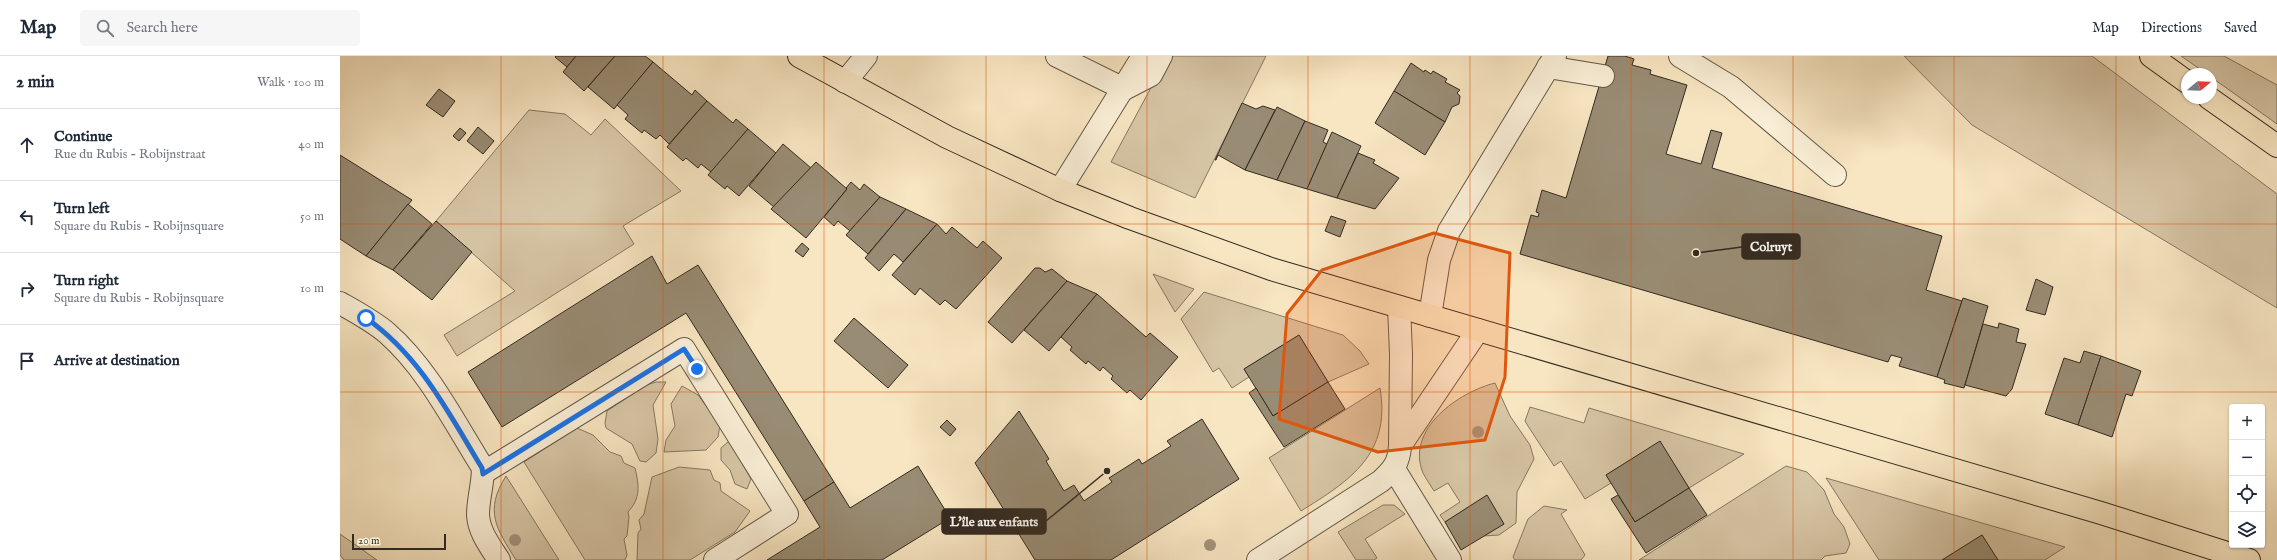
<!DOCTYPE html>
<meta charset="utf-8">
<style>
body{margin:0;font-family:"IM FELL English",serif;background:#f6f6f7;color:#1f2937}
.controls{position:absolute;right:12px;bottom:12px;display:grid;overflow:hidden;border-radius:4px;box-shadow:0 1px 3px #0004}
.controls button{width:36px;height:36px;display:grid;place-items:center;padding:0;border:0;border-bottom:1px solid #e0e1e3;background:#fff;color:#1f2937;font:20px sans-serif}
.compass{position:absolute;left:1841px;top:12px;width:36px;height:36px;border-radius:50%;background:#fff;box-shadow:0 1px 3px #0004;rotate:71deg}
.scale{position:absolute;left:12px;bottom:10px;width:94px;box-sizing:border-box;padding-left:4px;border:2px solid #332a20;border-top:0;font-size:11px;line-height:14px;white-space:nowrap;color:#332a20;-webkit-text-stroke:3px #faefd7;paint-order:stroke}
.stop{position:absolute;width:12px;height:12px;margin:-9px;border:3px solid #1a73e8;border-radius:50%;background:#fff}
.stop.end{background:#1a73e8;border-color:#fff;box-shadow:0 1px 4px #0008}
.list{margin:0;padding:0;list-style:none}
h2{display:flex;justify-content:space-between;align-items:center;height:52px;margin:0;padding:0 16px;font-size:17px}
h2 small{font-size:13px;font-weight:400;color:#747a83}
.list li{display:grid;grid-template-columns:26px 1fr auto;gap:12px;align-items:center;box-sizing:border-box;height:72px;padding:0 16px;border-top:1px solid #e0e1e3}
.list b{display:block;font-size:15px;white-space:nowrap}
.list p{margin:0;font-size:13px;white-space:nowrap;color:#747a83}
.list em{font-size:13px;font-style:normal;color:#747a83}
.icon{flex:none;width:22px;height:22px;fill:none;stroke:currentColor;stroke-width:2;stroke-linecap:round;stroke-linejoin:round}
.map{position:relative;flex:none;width:1937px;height:504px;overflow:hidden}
header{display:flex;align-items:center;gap:24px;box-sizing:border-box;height:56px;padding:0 20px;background:#fff;border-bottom:1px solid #e0e1e3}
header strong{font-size:19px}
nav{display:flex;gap:22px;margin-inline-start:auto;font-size:14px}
.search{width:280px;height:36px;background:#f6f6f7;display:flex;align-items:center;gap:10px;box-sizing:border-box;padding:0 14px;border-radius:4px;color:#747a83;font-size:15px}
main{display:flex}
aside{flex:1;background:#fff}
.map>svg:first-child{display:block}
.green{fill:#d7c6a6;stroke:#857863}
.building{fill:#998c74;stroke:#332a20}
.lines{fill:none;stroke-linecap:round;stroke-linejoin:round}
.minor-casing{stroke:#645948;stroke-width:24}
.major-casing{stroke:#332a20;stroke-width:24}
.highway-casing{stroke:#332a20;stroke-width:24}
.minor{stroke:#faefd7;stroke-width:22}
.major{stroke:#f8e6c2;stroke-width:22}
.highway{stroke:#f8e6c2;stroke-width:22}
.tree{fill:#a2947c}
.route{stroke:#1a73e8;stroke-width:5}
.marked{fill:#df570d;fill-opacity:0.2;stroke:#df570d;stroke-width:3;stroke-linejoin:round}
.grid{fill:none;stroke:#df570d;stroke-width:1;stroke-opacity:0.55}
.leader{fill:none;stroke:#332a20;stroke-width:1.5}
.callout-dot{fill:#332a20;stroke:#faefd7;stroke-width:1.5}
.callout{fill:#332a20;stroke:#332a20;stroke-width:1.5}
.callout-label{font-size:13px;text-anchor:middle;font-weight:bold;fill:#fff}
</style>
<header>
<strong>Map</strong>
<div class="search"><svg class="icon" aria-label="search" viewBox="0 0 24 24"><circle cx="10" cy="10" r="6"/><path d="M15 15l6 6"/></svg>Search here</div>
<nav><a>Map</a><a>Directions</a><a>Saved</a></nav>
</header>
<main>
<aside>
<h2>2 min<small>Walk · 100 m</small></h2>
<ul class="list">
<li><svg class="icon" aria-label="ahead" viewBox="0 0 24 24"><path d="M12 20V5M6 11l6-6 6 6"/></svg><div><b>Continue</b><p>Rue du Rubis - Robijnstraat</p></div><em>40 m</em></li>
<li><svg class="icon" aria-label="left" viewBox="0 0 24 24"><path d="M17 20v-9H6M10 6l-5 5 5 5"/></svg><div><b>Turn left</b><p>Square du Rubis - Robijnsquare</p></div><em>50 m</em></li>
<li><svg class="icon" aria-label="right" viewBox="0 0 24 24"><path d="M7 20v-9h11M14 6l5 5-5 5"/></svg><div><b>Turn right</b><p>Square du Rubis - Robijnsquare</p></div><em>10 m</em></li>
<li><svg class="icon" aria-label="arrive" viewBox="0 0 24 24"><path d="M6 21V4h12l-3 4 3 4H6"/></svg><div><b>Arrive at destination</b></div></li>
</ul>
</aside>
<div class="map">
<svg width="1937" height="504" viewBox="0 0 1937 504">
<rect width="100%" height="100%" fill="#f8e6c2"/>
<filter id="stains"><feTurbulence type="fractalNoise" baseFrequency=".005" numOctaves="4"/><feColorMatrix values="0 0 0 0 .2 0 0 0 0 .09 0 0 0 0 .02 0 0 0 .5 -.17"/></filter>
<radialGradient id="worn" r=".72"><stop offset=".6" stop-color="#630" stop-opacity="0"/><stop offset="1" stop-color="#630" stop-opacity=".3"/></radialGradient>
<!-- green -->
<g class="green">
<path d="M828,0H926L855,142L771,106Z"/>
<path d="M1564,0H1752L1937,138V252L1632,69Z"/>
<path d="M1841,0H1884L1937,29V68L1871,21V18H1867Z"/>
<path d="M189,54L225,58L251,79L265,63L341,135L283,170L294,188L117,300L104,279L175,235L96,165Z"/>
<path d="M813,218L854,233L835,256Z"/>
<path d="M864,236L1003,279L1020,295L1029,308L988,326L959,279L904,313L909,321L892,332L879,312L873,316L841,263Z"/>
<path d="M316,326H326L313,349L318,383L316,397L306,406L300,405L292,388L266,372L265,367L267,355L306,329Z"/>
<path d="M1155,327L1170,360L1190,389L1194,403L1177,436L1176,467L1159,479L1143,480L1164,468L1146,440L1105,466L1100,459L1120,446L1108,427L1094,435C1091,430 1086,423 1083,417C1065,373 1119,336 1155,327Z"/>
<path d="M342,330L358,339L380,369L378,381L366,394L324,396L326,384L335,370L331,348Z"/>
<path d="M1040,332C1051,398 1011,424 961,455L929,402Z"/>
<path d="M1190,351L1244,367L1249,352L1404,398L1349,432L1320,386L1266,419L1271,427L1245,443L1221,405L1214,410L1188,370L1185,365Z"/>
<path d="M237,372L253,379L270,396L281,400L284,407L295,412C299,429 301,442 288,456L289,461L287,480L284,483L287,499L285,504H245L184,406Z"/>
<path d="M389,385L411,423L407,433L395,428L390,414L381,404V392Z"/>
<path d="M1446,410L1467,416L1484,434L1494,458L1504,471L1510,488L1506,497L1485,500L1481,504H1299Z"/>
<path d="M339,411L370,414L374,424L380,427L381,435L410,455L395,476L350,504H297L298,477L301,473L299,464L304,458L312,421Z"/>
<path d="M166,420L219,504H176C156,472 144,455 166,420Z"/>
<path d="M1486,422L1725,491L1705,504H1658L1642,479L1602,504H1539Z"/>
<path d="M1043,449H1054L1065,458L1025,483L1037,502L1034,504H1016L998,476Z"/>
<path d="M1204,450L1227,454L1221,458L1245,499L1241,504H1175L1173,501L1188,463Z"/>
<path d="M0,478L37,504H4L0,499Z"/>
</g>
<!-- building -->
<g class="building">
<path d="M216,0H236L227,11L215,1Z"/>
<path d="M236,0H275L244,35L223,16Z"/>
<path d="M275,0H305L313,6L274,53L248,31Z"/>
<path d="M1268,0H1285L1294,3L1292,9L1311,14L1310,18L1347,29L1326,98L1361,108L1371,74L1382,77L1372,112L1602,180L1586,234L1622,245L1597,321L1559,310L1562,302L1551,299L1548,306L1180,198L1191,159L1198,161L1199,157L1196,156L1202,134L1226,142Z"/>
<path d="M313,6L352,39L355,34L367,45L329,88L320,79L316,83L304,74L302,77L285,63L288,59L277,49Z"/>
<path d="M1071,7L1084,16L1085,14L1091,18L1093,15L1107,23L1105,26L1120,34L1117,37L1120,40L1119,48L1112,51L1105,66L1054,35Z"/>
<path d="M99,33L115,45L103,61L86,49Z"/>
<path d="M1054,35L1105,66L1085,99L1035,67Z"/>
<path d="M367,45L393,67L396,63L408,73L371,116L361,108L358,112L346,102L343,105L327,91Z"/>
<path d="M902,47L916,53L923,50L935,54L905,114L878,99L876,104H875Z"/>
<path d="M937,51L965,65L937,124L905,114Z"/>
<path d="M965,65L988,74L983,86L987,88L967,133L937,124Z"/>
<path d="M138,71L154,85L143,98L127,85Z"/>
<path d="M120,72L126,77L119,85L113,80Z"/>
<path d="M408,73L436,97L399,140L387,130L385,133L368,119Z"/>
<path d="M992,76L1021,90L997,142L967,133Z"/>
<path d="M443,88L471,112L434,151L409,130Z"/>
<path d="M1018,97L1035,104L1033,107L1059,122L1035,153L997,142Z"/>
<path d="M0,99L72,144L26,200L0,183Z"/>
<path d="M476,106L507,133L466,182L431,153Z"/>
<path d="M511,126L520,134L524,128L540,141L510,175L498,165L494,170L484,161L507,133L506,132Z"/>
<path d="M540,141L566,153L528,198L506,179Z"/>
<path d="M68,148L92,168L53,214L26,200Z"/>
<path d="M566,153L597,168L563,206L554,198L539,215L525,202Z"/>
<path d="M991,160L1006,165L1000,181L985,175Z"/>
<path d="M96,165L132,196L92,244L53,214Z"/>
<path d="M597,168L606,178L612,171L637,192L643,185L662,202L616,253L605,244L600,249L580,232L575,239L552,219Z"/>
<path d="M462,187L469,193L463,201L455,195Z"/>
<path d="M312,200L327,228L358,209L494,426L464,445L346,257L162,371L128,316Z"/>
<path d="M695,212H700L705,216L712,213L727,225L672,287L648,266Z"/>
<path d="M1696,223L1713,231L1705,259L1686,254Z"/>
<path d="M727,225L757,238L709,295L684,274Z"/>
<path d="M757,238L806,281L810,277L838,301L801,344L790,334L787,337L771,323L773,320L763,311L760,315L748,305L746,308L730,294L732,291L721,281Z"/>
<path d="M1623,242L1648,250L1624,332L1604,327L1605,324L1597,321Z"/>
<path d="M514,262L568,309L548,332L494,285Z"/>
<path d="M1659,267L1679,273L1676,286L1686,288L1672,333L1666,340L1625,329L1643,268L1658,272Z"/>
<path d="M959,279L988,326L933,360L904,313Z"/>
<path d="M1744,295L1761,300L1738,369L1705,358L1724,302L1740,307Z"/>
<path d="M1761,300L1801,315L1792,340L1786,338L1772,381L1738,369Z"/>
<path d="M988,326L1005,353L944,391L909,337L916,332L933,360Z"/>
<path d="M679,355L709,403L706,405L724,435L734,429L744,445L772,426L769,422L799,403L802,408L831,390L827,385L862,363L899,423L771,504H695L635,407Z"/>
<path d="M607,364L616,373L610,380L600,371Z"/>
<path d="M1320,385L1349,432L1295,466L1266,419Z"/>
<path d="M578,410L610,462L542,504H427L480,471L464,445L494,426L510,452Z"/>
<path d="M1349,432L1367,459L1306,497L1271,443L1278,439L1295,466Z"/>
<path d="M1147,439L1164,468L1121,494L1105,466Z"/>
<path d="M1642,479L1658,504H1602Z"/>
</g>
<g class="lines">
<!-- minor casing -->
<g class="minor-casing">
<g id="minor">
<path d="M717,0L784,33L811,19L821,0"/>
<path d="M1340,0L1391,31L1495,119"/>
<path d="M1208,11L1263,20"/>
<path d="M505,26L526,0"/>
<path d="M720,134L803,0"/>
<path d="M0,247C16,256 33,265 47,277C88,313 114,366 143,412C143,428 138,443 138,459C139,476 150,490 159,504"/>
<path d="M1090,260L1099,204L1109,175L1215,0"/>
<path d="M1060,390L1138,274"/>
<path d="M1054,413L1110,504"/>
<path d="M143,417L344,293L447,458L375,504"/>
<path d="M918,504L1041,425C1053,414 1059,407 1060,390L1061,298L1059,251"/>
</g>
</g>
<!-- major casing -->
<g class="major-casing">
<path id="major" d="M459,0L607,81L720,134L790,162L931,213L1761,457L1909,504"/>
</g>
<!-- highway casing -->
<g class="highway-casing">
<g id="highway">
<path d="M1811,0L1847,26"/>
<path d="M1869,42L1937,90"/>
</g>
</g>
<!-- minor -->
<use href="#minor" class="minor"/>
<!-- major -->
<use href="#major" class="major"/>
<!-- highway -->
<use href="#highway" class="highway"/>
</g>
<!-- trees -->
<g class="tree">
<circle cx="1138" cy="376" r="6"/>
<circle cx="175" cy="484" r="6"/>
<circle cx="870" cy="489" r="6"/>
</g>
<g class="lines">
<!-- route -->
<path class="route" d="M26,262C80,300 108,356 142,412L143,418L344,293L357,313"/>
</g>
<!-- marked area -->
<path class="marked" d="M1094,177L1170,197L1165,321L1145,384L1038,396L939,363L947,258L982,214Z"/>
<!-- grid -->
<path class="grid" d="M161,0V504M323,0V504M484,0V504M646,0V504M807,0V504M968,0V504M1130,0V504M1291,0V504M1453,0V504M1614,0V504M1776,0V504M0,168H1937M0,336H1937"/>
<!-- callouts -->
<path class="leader" d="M1356 197L1402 191M767 415L706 465"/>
<g class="callout-dot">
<circle cx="1356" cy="197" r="4"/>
<circle cx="767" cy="415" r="4"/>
</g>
<g class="callout">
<rect x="1402" y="178" width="58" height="25" rx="4"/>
<rect x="602" y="453" width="104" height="25" rx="4"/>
</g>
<g class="callout-label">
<text x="1431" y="195">Colruyt</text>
<text x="654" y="470">L'île aux enfants</text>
</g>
<rect width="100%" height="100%" filter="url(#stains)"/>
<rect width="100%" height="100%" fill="url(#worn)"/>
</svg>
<div class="controls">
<button>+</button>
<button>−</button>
<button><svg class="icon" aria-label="locate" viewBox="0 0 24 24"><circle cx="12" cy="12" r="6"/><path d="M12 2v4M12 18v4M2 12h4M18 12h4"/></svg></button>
<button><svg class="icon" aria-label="layers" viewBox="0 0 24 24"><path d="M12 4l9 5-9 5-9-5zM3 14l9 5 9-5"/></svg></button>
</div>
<svg class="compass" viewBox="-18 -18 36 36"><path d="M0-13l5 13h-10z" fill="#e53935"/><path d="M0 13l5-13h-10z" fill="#747a83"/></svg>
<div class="scale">20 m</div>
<div class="stop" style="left:26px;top:262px"></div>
<div class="stop end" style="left:357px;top:313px"></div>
</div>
</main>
